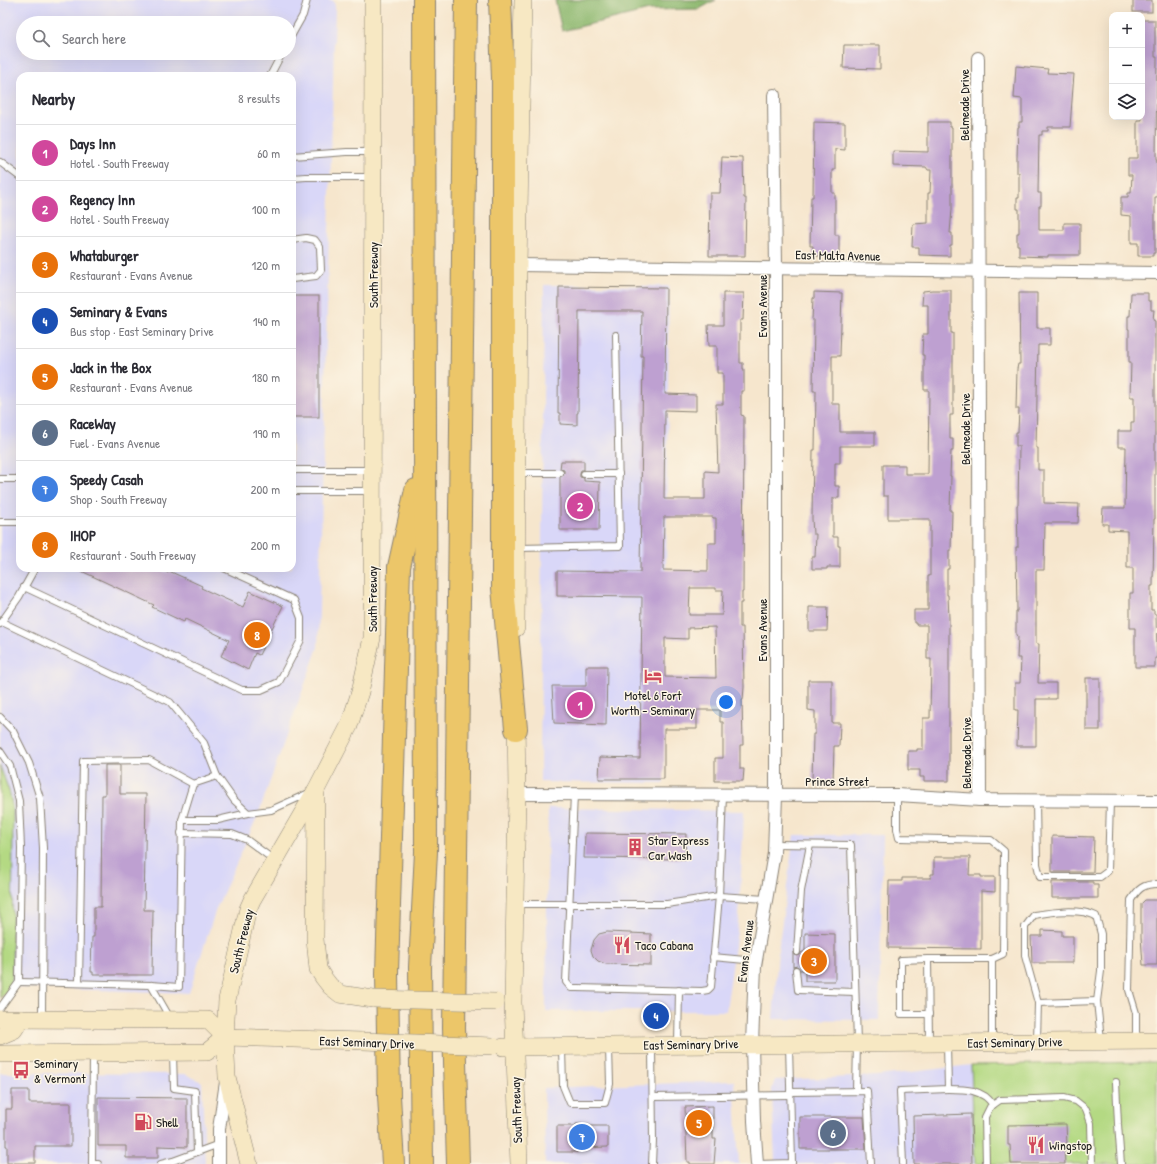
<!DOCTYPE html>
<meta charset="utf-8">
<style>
body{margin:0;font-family:"Patrick Hand",sans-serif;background:#f7f7f7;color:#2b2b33}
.controls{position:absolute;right:12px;top:12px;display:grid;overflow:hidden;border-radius:8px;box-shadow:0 4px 16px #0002}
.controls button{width:36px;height:36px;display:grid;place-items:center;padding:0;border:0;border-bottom:1px solid #e1e1e2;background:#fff;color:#2b2b33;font:20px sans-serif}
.you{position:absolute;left:726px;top:702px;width:14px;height:14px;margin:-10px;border:3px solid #fff;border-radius:50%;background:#1a73e8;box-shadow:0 0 0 6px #1a73e833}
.badge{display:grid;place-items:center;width:26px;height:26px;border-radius:50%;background:#d1495b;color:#fff;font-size:13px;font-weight:700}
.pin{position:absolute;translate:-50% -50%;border:2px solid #fff;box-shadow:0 1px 4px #0006}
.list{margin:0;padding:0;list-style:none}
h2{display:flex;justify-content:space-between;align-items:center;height:52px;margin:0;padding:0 16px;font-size:17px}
h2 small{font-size:13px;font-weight:400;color:#7c7c81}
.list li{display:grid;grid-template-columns:26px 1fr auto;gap:12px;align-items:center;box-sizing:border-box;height:56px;padding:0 16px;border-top:1px solid #e1e1e2}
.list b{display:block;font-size:15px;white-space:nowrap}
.list p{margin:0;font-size:13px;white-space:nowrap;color:#7c7c81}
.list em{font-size:13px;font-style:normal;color:#7c7c81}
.icon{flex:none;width:22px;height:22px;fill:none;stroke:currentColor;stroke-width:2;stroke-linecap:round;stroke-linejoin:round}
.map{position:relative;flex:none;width:1157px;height:1164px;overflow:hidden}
.search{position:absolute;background:#fff;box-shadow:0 4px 16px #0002;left:16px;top:16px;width:280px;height:44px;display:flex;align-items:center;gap:10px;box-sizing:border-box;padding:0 14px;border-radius:22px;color:#7c7c81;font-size:15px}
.panel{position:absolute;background:#fff;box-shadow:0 4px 16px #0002;left:16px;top:72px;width:280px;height:500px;border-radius:12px}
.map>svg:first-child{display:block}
.built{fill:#d9d7f8;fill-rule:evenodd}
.green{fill:#b4d983;stroke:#687a50}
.forest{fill:#8fb971;stroke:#566a46}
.building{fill:#bea0d1;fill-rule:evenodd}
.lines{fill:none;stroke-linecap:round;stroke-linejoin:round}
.service-casing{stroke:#898174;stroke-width:8}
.minor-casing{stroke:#898174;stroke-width:14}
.secondary-casing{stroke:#898174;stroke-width:18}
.motorway-casing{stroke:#898174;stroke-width:24}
.service{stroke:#fff;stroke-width:6}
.minor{stroke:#fff;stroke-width:12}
.secondary{stroke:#f7e8c3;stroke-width:17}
.motorway{stroke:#ecc669;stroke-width:22}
.secondary-bridge-casing{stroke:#898174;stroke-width:18;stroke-linecap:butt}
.secondary-bridge{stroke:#f7e8c3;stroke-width:17}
.labels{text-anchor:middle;stroke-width:3;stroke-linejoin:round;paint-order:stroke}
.street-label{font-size:13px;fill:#1c1c1c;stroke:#fcf5e5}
.poi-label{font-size:13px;fill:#1c1c1c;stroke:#fcf5e5;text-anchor:start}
</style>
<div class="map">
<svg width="1157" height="1164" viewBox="0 0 1157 1164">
<rect width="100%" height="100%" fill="#fcf5e5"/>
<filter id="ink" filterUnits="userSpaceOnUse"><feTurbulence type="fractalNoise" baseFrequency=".025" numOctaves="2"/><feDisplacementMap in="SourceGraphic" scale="8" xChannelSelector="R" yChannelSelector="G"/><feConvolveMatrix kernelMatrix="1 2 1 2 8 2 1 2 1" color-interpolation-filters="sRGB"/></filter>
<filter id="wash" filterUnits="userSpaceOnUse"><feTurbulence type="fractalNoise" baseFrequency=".012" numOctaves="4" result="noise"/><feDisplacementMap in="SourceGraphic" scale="16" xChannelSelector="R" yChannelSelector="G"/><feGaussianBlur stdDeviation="0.9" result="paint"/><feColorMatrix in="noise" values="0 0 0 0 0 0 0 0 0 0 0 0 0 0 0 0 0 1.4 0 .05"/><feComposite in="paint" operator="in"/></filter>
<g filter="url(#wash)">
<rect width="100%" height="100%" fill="#f6e6cd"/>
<!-- built -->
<g class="built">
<path d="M0,0H333L335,6L318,647L258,815L216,909L189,993L0,987ZM23,23H289V53H23ZM20,76H292V568H20Z"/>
<path d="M544,285L669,286L664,783L540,782Z"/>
<path d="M548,808L744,811L739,917L726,1011H546Z"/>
<path d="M794,835H883L879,1020L773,1019L778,951Z"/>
<path d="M971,1065L975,1164H775L772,1089L775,1080L878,1076Z"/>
<path d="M0,1073L185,1074L202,1082L205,1164H0Z"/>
<path d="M734,1081L739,1164H545L544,1088Z"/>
</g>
<!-- green -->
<g class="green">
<path d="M0,766L10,794L13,811L12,979C10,987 7,993 0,998Z"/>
<path d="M1157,1062V1164H975L971,1065Z"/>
</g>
<!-- forest -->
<path class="forest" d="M555,0H716L699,9L649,10L562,31Z"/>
<g id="blocks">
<!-- building -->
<g class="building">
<rect x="1133" y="0" width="19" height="12"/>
<path d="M1142,20H1155V57H1157L1156,158L1157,163V197H1155V253H1153V256H1138V243H1131V216L1121,215V197H1128V193H1131L1132,175H1128V158H1137V120H1142Z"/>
<path d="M844,45H880V69L843,68Z"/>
<path d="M1016,66L1048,69L1047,73L1074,74L1070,127H1048V131H1042V135H1039L1038,193H1041V206H1039V230H1064V223H1080V255H1048V257L1019,256V245H1017V233H1019V209H1017V198H1019V173H1017V158L1018,127H1019V122H1022V99L1014,98Z"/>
<path d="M814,122L845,123V150L835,149V170H832V193H835V235H839V256H813V246H810L811,197H813Z"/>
<path d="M928,122H950V127H952V209L950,233H952V245H950V256L919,255V247H912L913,224L928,223V193H930L931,170H928L926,167L893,166V151L928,152Z"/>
<path d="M722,157L743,158L744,198H746L745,256H709L710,193H720Z"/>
<path d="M559,287L666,288L665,394L696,395V411L665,410L664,499H705V471L718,472L716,404H723V373H717V346H709L708,325H723V293H744L743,320H740V363H743V369H744V391H741V415L744,416L743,592H742V603H740V627H743L744,687L743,700H742L743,745H740V769H744L743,781H715V758H723V722H720V710H697V729H664V779H599L600,757L640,758L642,597L557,596V571L640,572L643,356H641L642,311H579L578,413H577V425L560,424V413H558ZM664,517H713V518H716V543H708V571L663,570ZM690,588H716V590H723L722,615H689ZM715,627L716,678L665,677V638L688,639V628Z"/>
<path d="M932,290H951V333H953V415H950V439H953V451H951L950,476H951L950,511H952L951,550H949V569H947V595H948L949,618V781H924V777H920V770H908V751H917V749H923V718H930L931,659H927V625H916V623H914V610H928V576H930V519H888V496H883V465H905V474H928L929,390H924V355H922L923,334H928V305H922L923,291Z"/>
<path d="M814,292L842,293L840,356H832V404H840V432H875V446H840V463H835V486H839V498H833V537H838V546H840V567H827V569H812V557H815L816,534H813L812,519L813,450H815L816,391H813L814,321H812L813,298H814Z"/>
<path d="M1019,293H1037V328H1050V345H1038L1036,448H1038V470H1044V503L1079,504L1078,523H1045L1044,570H1036V644H1039L1038,683H1056V699H1036V746H1017L1018,710H1015V683H1020L1021,658H1017L1018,637L1016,635V611H1017L1016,547H1018L1017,505H1018L1019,446H1016V432H1018L1019,409H1016L1017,369L1018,364H1020Z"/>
<path d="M1131,293H1148V301H1151V310H1154L1153,320L1155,321V519H1154L1153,586H1151V610H1154V614H1156L1157,658H1155V667H1135V628H1130V593H1133V568H1127V531L1108,530V524H1102L1103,508H1125L1126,447H1118V431H1131V422H1134V397H1130L1131,362H1129V329H1128V316H1130Z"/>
<rect x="292" y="296" width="27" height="121"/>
<path d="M561,461H584V470H581L580,474V477L584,478V481L600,482L599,530H560V477L564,473V470L560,469Z"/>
<path d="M75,568H157L168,573L169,571L202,586L201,588L243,607L250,591L283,606L259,655L255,653L248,670L221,656L229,640L185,619L184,622L152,607L154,605Z"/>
<path d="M809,607H828L827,631H809Z"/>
<path d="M586,666H607L606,725L554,723L552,686H586Z"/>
<rect x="1086" y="678" width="14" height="52"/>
<path d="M808,680H832V723H840L839,746H834L833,782H812L813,734H815V711L808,710Z"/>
<path d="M105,765H120V794H146L144,910H153L152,975H93V972H91L92,937H94V907H101L102,795H105Z"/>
<path d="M585,833L686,834L685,859L584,858Z"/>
<path d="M1052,836L1094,837L1093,872H1052Z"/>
<path d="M934,857H970L969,875H981V877H995V892L981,891V949L888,948L889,881H902V878H931V874H934Z"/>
<path d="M1052,882H1093V885H1098V898H1052Z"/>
<path d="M1145,900H1157V965H1143L1141,937V904Z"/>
<path d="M1042,930L1062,931V936H1073V963H1032L1031,936H1042Z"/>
<path d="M607,932L651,934V965L606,964L598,961L593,956L591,950L594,940L599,934Z"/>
<path d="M805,933L835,934V981H805V970H800L797,966L793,967V952L794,955L797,956L800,955L802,952H805Z"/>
<path d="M12,1090H29V1103H71V1146H35V1163H7V1146H6V1109H12Z"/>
<path d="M98,1097L187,1098V1147L158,1146V1158H126V1146H98Z"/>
<path d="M713,1106V1139H716L714,1164H690V1162H687L685,1107Z"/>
<path d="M971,1114L972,1164H914L913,1116Z"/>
<path d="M800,1117H864L866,1149H800Z"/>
<path d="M576,1124H588V1126H608V1147L578,1148V1152H557V1126H576Z"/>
<path d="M1066,1124L1067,1144H1064L1065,1164H1011L1010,1145H1008V1125Z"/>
</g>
</g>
</g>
<g filter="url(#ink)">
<use href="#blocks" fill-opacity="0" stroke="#898174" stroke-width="1"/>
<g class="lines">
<!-- service casing -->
<g class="service-casing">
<g id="service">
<path d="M289,40L303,15L307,0"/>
<path d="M270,76L282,53"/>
<path d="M292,156L347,152H371"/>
<path d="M0,162L20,177"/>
<path d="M292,178L306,177H372"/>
<path d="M292,240L306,238L315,240L320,247L321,270L316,276L292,279"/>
<path d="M292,470H371"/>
<path d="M519,473H560"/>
<path d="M584,474H619"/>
<path d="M0,479H20"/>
<path d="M292,491H370"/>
<path d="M0,522H20"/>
<path d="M518,548L620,546L616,335"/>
<path d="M24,587L242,690H261L279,682L301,640V618L294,600L224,568"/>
<path d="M2,622L170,702L204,743L217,776L234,800L248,813"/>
<path d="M0,624L19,597L35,568"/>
<path d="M0,717L13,731L29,763L40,798L43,848L42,1017"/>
<path d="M0,751L10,766L19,801L21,848L19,982L0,1008"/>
<path d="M574,794L566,982L571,988H577L702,991L708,990L711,987L719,896L723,795"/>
<path d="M897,795V829L899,838L991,840L1004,851L1003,954L992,959V1042"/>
<path d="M1036,800L1037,864L1040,877H1100L1108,871L1110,801"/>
<path d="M182,820H218L248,813L271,810L309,793"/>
<path d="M181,833L232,834L247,840L274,860"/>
<path d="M774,844L851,845L857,1043L856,1091"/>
<path d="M517,904H667L719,896L766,899"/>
<path d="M797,952L801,891L810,845"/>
<path d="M713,957L756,961"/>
<path d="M928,959L901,960V1014H929"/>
<path d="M796,970L798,990L855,992"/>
<path d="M19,982L151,985L179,987L182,820L193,784"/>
<path d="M79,983L83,761L149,760L193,784L217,776"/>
<path d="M151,985L170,1018"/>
<path d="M1038,1003L1025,956V927L1034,915C1052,912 1079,908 1096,916L1101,934V971L1097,1001"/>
<path d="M1037,1040L1038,1003L1097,1001L1101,1040"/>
<path d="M1136,1040V1013L1129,990L1131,900C1138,889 1143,884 1157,884"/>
<path d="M929,1041L928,959H992"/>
<path d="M678,1045L679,990"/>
<path d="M562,1048L563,1086L570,1103H605L610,1084L609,1048"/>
<path d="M93,1054L92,1164H98"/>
<path d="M173,1054L174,1088L195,1091L197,1152"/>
<path d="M1116,1082L1118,1124L1121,1164"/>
<path d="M948,1089C965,1089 983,1089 993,1105"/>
<path d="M790,1092L867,1091L871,1164"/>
<path d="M653,1097L790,1095"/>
<path d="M161,1164L173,1161L219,1144"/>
<path d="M652,1164L653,1140L652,1047"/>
<path d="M757,1164L792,1163L789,1045"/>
<path d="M903,1164L900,1091L948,1089L947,1044"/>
<path d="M986,1164L985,1117L990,1107L1000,1100L1064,1098L1076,1101L1086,1109L1091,1123L1092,1164"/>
</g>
</g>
<!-- minor casing -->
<g class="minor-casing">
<g id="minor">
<path d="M978,58L980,800"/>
<path d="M518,265L1157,273"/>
<path d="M517,794L897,795L980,800L1157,801"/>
<path d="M219,1164V1129L226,1082"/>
<path d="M757,1164L754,1121L752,1044L755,966L774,853L776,795V268L774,95"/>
</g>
</g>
<!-- secondary casing -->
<g class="secondary-casing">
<g id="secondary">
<path d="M516,628L518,265L523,0"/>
<path d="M516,716L517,794L513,1002L519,1164"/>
<path d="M316,790L315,939L318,969L323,977L330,986L340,994L373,999"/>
<path d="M0,1019L208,1020L225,1037"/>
<path d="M0,1036L14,1030L21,1019"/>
<path d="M503,1047L1157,1041"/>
<path d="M0,1054L207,1052L225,1037L363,1041"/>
<path d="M249,1164L227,1077L225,1037L227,1000L248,909L252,900L316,790L349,726L360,692L372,638L373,0"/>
</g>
</g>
<!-- motorway casing -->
<g class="motorway-casing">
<g id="motorway">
<path d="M500,0L503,78V588L516,729"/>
<path d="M393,1164L389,1096L387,973L399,567L416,490"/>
<path d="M422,1164L420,967L426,852L424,0"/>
<path d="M458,1164L454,1028L466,0"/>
</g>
</g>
<!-- service -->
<use href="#service" class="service"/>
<!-- minor -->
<use href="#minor" class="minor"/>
<!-- secondary -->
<use href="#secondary" class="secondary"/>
<!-- motorway -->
<use href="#motorway" class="motorway"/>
<!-- secondary-bridge casing -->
<g class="secondary-bridge-casing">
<g id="secondary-bridge">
<path d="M373,999L496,1002"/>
<path d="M363,1041L493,1046"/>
</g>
</g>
<!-- secondary-bridge -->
<use href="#secondary-bridge" class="secondary-bridge"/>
</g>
</g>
<!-- icons -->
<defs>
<g id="hotel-bare" transform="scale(1.38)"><path d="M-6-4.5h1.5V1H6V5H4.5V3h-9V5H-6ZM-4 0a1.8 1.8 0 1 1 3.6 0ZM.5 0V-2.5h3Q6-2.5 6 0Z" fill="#d1495b" stroke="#fcf5e5" stroke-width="2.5" paint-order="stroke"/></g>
<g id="building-bare" transform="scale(1.38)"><path d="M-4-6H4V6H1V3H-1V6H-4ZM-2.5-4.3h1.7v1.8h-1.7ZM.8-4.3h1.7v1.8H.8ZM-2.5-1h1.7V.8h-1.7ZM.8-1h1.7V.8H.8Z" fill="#d1495b" stroke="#fcf5e5" stroke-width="2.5" paint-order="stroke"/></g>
<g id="restaurant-bare" transform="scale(1.38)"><path d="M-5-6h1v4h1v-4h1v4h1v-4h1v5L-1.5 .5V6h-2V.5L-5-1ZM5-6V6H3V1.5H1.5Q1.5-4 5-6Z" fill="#d1495b" stroke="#fcf5e5" stroke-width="2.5" paint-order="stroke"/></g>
<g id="bus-bare" transform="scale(1.38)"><path d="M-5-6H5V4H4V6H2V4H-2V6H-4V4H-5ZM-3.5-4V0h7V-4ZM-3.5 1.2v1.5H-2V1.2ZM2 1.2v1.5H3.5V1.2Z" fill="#d1495b" stroke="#fcf5e5" stroke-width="2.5" paint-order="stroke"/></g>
<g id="fuel-bare" transform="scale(1.38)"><path d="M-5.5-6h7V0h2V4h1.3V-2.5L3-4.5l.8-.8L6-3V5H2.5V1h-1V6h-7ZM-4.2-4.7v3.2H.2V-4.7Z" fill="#d1495b" stroke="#fcf5e5" stroke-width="2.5" paint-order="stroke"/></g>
</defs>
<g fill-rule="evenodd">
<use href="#hotel-bare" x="653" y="676"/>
<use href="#building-bare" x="635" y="847"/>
<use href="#restaurant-bare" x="622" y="945"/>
<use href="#bus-bare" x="21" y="1070"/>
<use href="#fuel-bare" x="143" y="1122"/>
<use href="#restaurant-bare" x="1036" y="1145"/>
</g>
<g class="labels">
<!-- street labels -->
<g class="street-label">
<text transform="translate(964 105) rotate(-90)" y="5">Belmeade Drive</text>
<text transform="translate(838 255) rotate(1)" y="5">East Malta Avenue</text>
<text transform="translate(373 275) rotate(-90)" y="5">South Freeway</text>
<text transform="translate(762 306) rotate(-90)" y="5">Evans Avenue</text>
<text transform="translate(965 429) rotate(-90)" y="5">Belmeade Drive</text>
<text transform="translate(372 599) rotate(-90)" y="5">South Freeway</text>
<text transform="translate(762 630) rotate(-90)" y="5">Evans Avenue</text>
<text transform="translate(966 753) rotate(-90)" y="5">Belmeade Drive</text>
<text x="837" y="786">Prince Street</text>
<text transform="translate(241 941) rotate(-76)" y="5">South Freeway</text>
<text transform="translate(745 951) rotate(-83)" y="5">Evans Avenue</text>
<text transform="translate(367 1042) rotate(2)" y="5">East Seminary Drive</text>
<text transform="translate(1015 1042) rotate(-1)" y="5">East Seminary Drive</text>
<text transform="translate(691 1044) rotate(-1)" y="5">East Seminary Drive</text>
<text transform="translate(516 1110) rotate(-92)" y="5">South Freeway</text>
</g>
<!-- poi labels -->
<g class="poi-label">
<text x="653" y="700" text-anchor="middle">Motel 6 Fort<tspan x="653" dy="15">Worth - Seminary</tspan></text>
<text x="648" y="845">Star Express<tspan x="648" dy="15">Car Wash</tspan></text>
<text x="635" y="950">Taco Cabana</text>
<text x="34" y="1068">Seminary<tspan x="34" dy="15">&amp; Vermont</tspan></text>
<text x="156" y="1127">Shell</text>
<text x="1049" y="1150">Wingstop</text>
</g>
</g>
</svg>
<div class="controls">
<button>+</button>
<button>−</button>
<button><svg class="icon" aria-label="layers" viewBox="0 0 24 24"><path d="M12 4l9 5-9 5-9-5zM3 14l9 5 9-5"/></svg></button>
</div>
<div class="you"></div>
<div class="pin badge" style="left:580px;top:705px;background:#d1479c">1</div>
<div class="pin badge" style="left:580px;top:506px;background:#d1479c">2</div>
<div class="pin badge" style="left:814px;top:961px;background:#e8710a">3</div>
<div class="pin badge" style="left:656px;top:1016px;background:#1a4fb4">4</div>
<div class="pin badge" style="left:699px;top:1123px;background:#e8710a">5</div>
<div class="pin badge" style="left:833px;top:1133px;background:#5c6f8a">6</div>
<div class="pin badge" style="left:582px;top:1137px;background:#3f7fe0">7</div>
<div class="pin badge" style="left:257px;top:635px;background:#e8710a">8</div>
<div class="search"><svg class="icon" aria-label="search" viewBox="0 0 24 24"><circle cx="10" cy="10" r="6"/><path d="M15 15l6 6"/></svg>Search here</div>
<section class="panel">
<h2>Nearby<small>8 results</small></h2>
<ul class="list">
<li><span class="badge" style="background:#d1479c">1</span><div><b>Days Inn</b><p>Hotel · South Freeway</p></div><em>60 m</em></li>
<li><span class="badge" style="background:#d1479c">2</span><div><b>Regency Inn</b><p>Hotel · South Freeway</p></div><em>100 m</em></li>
<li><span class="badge" style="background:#e8710a">3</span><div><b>Whataburger</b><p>Restaurant · Evans Avenue</p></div><em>120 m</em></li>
<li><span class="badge" style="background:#1a4fb4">4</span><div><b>Seminary &amp; Evans</b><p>Bus stop · East Seminary Drive</p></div><em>140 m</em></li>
<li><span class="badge" style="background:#e8710a">5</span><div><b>Jack in the Box</b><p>Restaurant · Evans Avenue</p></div><em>180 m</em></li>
<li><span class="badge" style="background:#5c6f8a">6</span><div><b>RaceWay</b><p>Fuel · Evans Avenue</p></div><em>190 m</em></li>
<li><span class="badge" style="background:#3f7fe0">7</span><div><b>Speedy Casah</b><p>Shop · South Freeway</p></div><em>200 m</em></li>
<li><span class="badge" style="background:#e8710a">8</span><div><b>IHOP</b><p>Restaurant · South Freeway</p></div><em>200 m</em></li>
</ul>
</section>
</div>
